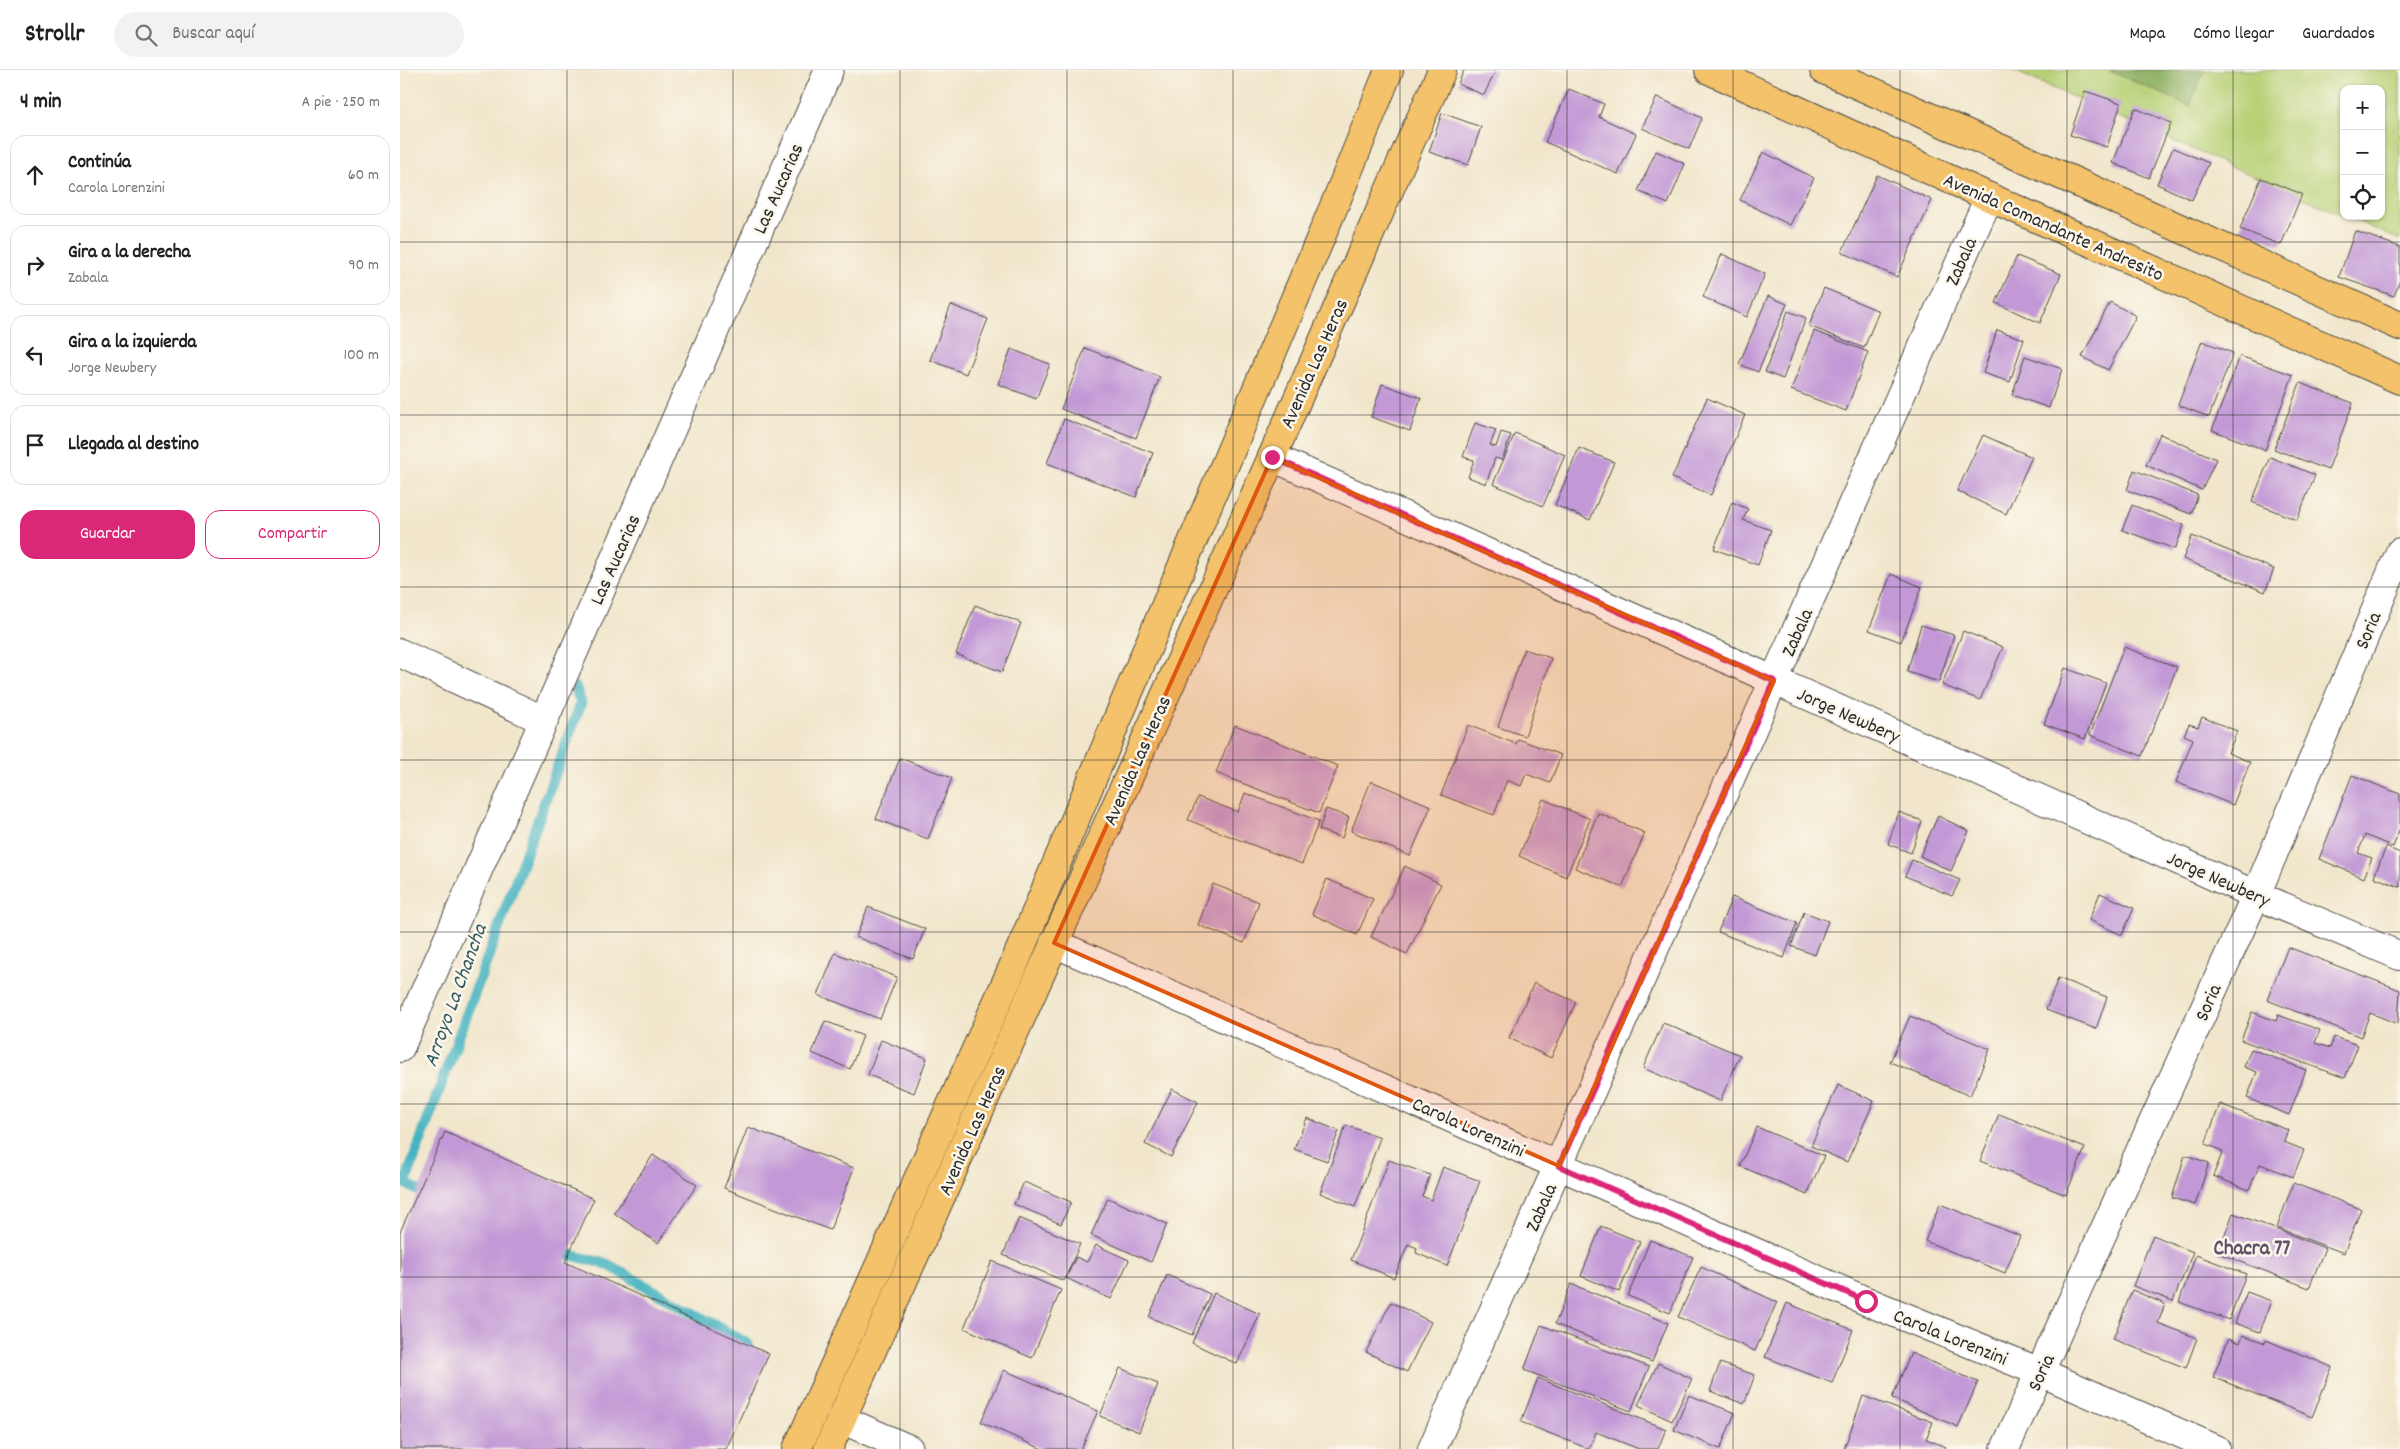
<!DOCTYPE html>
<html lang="es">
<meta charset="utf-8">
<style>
body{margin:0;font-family:Dekko,sans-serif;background:#f2f2f2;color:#202124}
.controls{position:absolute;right:15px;top:15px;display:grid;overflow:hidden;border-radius:10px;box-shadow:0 1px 4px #0004}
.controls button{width:45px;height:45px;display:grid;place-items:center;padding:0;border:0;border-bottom:1px solid #e0e0e0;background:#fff;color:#202124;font:25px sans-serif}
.stop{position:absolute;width:15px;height:15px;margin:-11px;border:4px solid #db2777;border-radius:50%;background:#fff}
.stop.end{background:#db2777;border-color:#fff;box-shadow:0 1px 5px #0008}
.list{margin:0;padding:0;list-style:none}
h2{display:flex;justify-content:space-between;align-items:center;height:65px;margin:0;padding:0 20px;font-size:21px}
h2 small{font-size:16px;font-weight:400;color:#757577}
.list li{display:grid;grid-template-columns:32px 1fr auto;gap:15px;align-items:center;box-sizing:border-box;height:80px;margin:0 10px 10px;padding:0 10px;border:1px solid #e0e0e0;border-radius:15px}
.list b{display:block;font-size:19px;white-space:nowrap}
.list p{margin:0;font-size:16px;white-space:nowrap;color:#757577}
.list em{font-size:16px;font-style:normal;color:#757577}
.actions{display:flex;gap:10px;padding:15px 20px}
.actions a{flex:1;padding:11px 0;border:1px solid #db2777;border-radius:15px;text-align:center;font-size:18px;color:#db2777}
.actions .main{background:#db2777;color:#fff}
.icon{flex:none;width:28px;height:28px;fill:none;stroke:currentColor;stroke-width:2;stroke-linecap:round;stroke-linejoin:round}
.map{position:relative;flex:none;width:2000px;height:1379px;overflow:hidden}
header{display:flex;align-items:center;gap:30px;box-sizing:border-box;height:70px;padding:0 25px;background:#fff;border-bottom:1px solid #e0e0e0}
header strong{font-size:24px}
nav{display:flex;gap:28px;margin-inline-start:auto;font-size:18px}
.search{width:350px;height:45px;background:#f2f2f2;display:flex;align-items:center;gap:12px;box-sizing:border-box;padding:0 18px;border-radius:28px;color:#757577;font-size:19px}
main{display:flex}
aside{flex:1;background:#fff}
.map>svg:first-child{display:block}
.green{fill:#b7d075;stroke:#717e50}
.forest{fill:#91b266;stroke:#5e6e48}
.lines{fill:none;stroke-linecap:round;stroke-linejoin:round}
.stream{stroke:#45b3c1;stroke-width:11}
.building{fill:#c299d6}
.minor-casing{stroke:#494743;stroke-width:30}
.major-casing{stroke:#494743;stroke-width:30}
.minor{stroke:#fff;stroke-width:28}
.major{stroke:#f3c26a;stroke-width:28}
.route{stroke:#db2777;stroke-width:6}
.marked{fill:#df570e;fill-opacity:0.2;stroke:#df570e;stroke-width:4;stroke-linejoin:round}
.grid{fill:none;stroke:#2b2b2b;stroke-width:1;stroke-opacity:0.55}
.labels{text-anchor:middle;stroke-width:5;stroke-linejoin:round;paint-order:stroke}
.street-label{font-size:20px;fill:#2b2b2b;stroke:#fbf7ec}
.water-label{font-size:21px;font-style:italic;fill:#345b60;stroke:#fbf7ec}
.neighbourhood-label{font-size:21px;font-weight:bold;fill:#605267;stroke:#fbf7ec}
</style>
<header>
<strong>Strollr</strong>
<div class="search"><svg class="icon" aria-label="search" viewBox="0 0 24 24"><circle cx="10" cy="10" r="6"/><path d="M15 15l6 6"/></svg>Buscar aquí</div>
<nav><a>Mapa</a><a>Cómo llegar</a><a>Guardados</a></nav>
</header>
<main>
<aside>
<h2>4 min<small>A pie · 250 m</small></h2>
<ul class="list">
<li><svg class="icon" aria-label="ahead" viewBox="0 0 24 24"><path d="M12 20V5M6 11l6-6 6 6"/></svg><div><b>Continúa</b><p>Carola Lorenzini</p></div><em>60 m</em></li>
<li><svg class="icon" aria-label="right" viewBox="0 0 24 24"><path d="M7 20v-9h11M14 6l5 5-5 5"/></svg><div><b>Gira a la derecha</b><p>Zabala</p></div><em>90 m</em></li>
<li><svg class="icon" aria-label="left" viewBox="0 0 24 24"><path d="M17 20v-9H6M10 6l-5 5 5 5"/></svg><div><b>Gira a la izquierda</b><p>Jorge Newbery</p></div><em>100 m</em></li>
<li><svg class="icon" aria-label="arrive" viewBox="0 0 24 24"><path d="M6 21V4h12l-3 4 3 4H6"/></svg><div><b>Llegada al destino</b></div></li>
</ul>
<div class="actions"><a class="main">Guardar</a><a>Compartir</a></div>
</aside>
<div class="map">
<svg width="2000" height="1379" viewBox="0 0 2000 1379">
<rect width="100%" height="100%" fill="#fbf7ec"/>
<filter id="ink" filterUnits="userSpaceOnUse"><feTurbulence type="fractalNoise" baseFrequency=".02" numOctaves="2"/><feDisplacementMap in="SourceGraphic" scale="10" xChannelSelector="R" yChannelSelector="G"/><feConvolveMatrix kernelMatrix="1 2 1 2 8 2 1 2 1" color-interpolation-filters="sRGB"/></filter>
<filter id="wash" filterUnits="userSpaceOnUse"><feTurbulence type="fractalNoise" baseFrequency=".0096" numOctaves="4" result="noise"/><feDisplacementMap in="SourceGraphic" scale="20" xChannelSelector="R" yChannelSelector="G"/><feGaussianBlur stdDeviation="1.12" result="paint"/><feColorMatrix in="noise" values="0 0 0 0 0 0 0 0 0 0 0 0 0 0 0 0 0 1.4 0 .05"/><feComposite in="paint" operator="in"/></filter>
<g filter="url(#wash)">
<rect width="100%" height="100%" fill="#f1e6cb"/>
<!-- green -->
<path class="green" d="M1612,0H2000V170L1945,146H1981V19H1944V146Z"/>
<!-- forest -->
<path class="forest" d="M1708,0H1805L1790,36Z"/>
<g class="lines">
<!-- stream -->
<g class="stream">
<path d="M31,1128L5,1113L181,633L175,617"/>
<path d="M154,1181L207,1194L348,1274"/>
</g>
</g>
<g id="blocks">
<!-- building -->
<g class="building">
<path d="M1064,0H1096L1084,25L1058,14Z"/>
<path d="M1169,19L1204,34L1199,47L1236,64L1218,104L1145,72Z"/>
<path d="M1685,21L1721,33L1707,77L1670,65Z"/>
<path d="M1257,27L1302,48L1289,79L1242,58Z"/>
<path d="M1735,38L1771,53L1749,108L1713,93Z"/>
<path d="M1042,43L1081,57L1068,95L1029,82Z"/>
<path d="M1773,78L1809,93L1792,130L1757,114Z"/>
<path d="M1256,81L1285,94L1268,134L1238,121Z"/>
<path d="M1363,82L1414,108L1390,155L1340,130Z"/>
<path d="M1477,105L1532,130L1497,207L1442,182Z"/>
<path d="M1861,108L1902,124L1881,175L1840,159Z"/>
<path d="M1955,161L2000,177V210L1994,226L1939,207Z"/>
<path d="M1322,184L1365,204L1347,247L1303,227Z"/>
<path d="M1617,186L1661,204L1640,253L1596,233Z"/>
<path d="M1424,218L1479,241L1464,278L1409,256Z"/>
<path d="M1368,226L1387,234L1358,302L1339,294Z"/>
<path d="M1710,232L1736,246L1708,300L1682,287Z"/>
<path d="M551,235L588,249L566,304L530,290Z"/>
<path d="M1388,241L1406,248L1383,309L1365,302Z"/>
<path d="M1597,260L1624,269L1610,312L1583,303Z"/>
<path d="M1414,261L1468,282L1446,341L1391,320Z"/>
<path d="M1802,271L1833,283L1809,347L1778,335Z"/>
<path d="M685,278L760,307L736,368L661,339Z"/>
<path d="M611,279L650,294L636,329L598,314Z"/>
<path d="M1625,286L1662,299L1649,338L1612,325Z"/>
<path d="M1840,286L1893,305L1865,380L1812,360Z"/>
<path d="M1900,313L1953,333L1928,400L1874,379Z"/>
<path d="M982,314L1021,328L1010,361L971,347Z"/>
<path d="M1307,328L1345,345L1311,425L1272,408Z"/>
<path d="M664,349L753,383L736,427L647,393Z"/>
<path d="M1075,353L1096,360L1090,375L1096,377L1101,362L1111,365L1102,390L1095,388L1086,414L1068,407L1074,390L1063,387Z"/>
<path d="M1115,363L1165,385L1143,436L1093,414Z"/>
<path d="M1760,364L1816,389L1802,420L1746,395Z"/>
<path d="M1583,365L1632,387L1606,444L1557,421Z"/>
<path d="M1179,378L1214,392L1190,450L1155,435Z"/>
<path d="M1870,387L1915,405L1897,450L1852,432Z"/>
<path d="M1734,400L1798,425L1791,444L1727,420Z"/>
<path d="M1332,432L1348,439L1343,450L1371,460L1358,495L1314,479Z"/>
<path d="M1732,435L1784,455L1775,479L1722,460Z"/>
<path d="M1792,466L1874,499L1865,522L1783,489Z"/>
<path d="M1491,504L1522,517L1501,572L1469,560Z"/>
<path d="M575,535L621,553L602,602L556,584Z"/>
<path d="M1521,555L1554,565L1539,612L1507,602Z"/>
<path d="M1563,561L1603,577L1580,630L1542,615Z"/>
<path d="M1724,577L1777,597L1742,686L1690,665Z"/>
<path d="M1124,579L1151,588L1125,666L1098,657Z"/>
<path d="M1665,598L1706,613L1685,669L1644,654Z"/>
<path d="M1802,647L1837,661L1828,683L1850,692L1833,735L1776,712L1793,669L1784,665L1789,654L1798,657Z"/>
<path d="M835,655L938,696L919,743L816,703Z"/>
<path d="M1068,655L1116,674L1118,669L1161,685L1150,713L1126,704L1121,716L1107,710L1094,745L1041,725Z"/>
<path d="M500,688L552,708L528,769L476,749Z"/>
<path d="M1952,705L2000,724V758L1993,777L1965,765L1958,783L1972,788L1964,808L1919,789Z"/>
<path d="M971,711L1031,736L1010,786L951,761Z"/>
<path d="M845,723L919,751L902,794L788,750L798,727L838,742Z"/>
<path d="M1143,729L1190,749L1166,807L1119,786Z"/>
<path d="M926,739L949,747L942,768L919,760Z"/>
<path d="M1499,742L1522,751L1511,783L1488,774Z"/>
<path d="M1198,743L1245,763L1222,817L1175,798Z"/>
<path d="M1538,746L1569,761L1551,801L1520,786Z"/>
<path d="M1986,777L2000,783V817L1974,807Z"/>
<path d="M1512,790L1560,810L1552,826L1505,806Z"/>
<path d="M1005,796L1041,814L1007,884L971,867Z"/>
<path d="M927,809L973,829L957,865L912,844Z"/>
<path d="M813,814L859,832L844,873L798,855Z"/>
<path d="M1700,823L1734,838L1722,865L1689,850Z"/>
<path d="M1332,827L1397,853L1384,888L1318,862Z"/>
<path d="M468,837L525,859L513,889L456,867Z"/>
<path d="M1404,842L1428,851L1415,885L1391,876Z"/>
<path d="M1888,877L2000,920L1998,954L1970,943L1961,967L1867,930Z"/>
<path d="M435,883L497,907L480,949L418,925Z"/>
<path d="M1658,908L1707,927L1696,959L1646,940Z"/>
<path d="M1134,913L1176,932L1151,988L1109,968Z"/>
<path d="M1852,942L1876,951L1878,945L1920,960L1915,973L1930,978L1934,967L1958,975L1945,1008L1841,970Z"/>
<path d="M1510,946L1590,979L1570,1026L1490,992Z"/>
<path d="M425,951L463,966L450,999L412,983Z"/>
<path d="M1263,953L1340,985L1320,1031L1243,998Z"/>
<path d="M481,970L527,988L514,1023L468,1005Z"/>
<path d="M1851,979L1906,1000L1889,1045L1847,1028L1857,1002L1844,997Z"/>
<path d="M1438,1015L1474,1031L1447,1092L1411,1076Z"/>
<path d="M772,1019L798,1032L771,1087L745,1074Z"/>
<path d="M1820,1034L1888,1060L1884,1072L1904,1080L1893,1107L1860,1094L1849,1120L1813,1106L1823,1081L1805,1074Z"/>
<path d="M1599,1044L1685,1078L1666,1125L1580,1091Z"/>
<path d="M907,1048L939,1061L927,1091L894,1079Z"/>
<path d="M946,1055L980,1068L955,1137L920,1123Z"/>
<path d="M348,1057L454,1098L430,1160L324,1118Z"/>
<path d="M1357,1057L1424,1086L1407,1125L1340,1096Z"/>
<path d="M45,1062L194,1129L165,1192L369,1284L326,1379H0V1162Z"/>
<path d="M253,1085L297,1115L258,1173L214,1143Z"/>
<path d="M1785,1085L1809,1093L1795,1135L1772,1128Z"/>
<path d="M989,1090L1030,1105L1022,1126L1031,1130L1043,1097L1080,1111L1047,1196L1016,1183L1017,1178L1008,1174L994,1208L951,1190Z"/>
<path d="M624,1112L671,1132L661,1154L614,1134Z"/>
<path d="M1893,1113L1961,1139L1944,1183L1877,1158Z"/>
<path d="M708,1128L767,1154L751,1192L691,1165Z"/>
<path d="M1540,1134L1620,1166L1605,1203L1525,1171Z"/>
<path d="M1833,1143L1925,1178L1909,1218L1818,1183Z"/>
<path d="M619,1148L680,1174L664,1211L603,1185Z"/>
<path d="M1201,1156L1240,1172L1219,1222L1181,1206Z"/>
<path d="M1753,1165L1793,1182L1773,1231L1733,1216Z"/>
<path d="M1250,1170L1293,1187L1270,1243L1228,1226Z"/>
<path d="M696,1175L729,1190L711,1229L666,1208L676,1187L687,1192Z"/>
<path d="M1796,1185L1846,1204L1829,1250L1779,1232Z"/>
<path d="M592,1191L661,1220L632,1288L564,1258Z"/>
<path d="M1301,1197L1377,1232L1355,1281L1278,1247Z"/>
<path d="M767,1205L810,1224L792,1265L749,1247Z"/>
<path d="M1171,1214L1268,1253L1252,1292L1155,1254Z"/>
<path d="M1732,1220L1765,1234L1758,1253L1797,1268L1786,1298L1713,1269Z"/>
<path d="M1847,1222L1871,1231L1860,1262L1835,1253Z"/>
<path d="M814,1223L860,1244L837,1294L792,1273Z"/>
<path d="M991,1232L1031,1252L1007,1302L966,1282Z"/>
<path d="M1387,1233L1453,1260L1432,1313L1365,1287Z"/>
<path d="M1141,1255L1249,1297L1231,1341L1124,1300Z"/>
<path d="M1843,1265L1865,1273L1866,1270L1932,1297L1912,1347L1813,1307L1829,1268L1840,1273Z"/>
<path d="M1511,1283L1578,1312L1558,1357L1492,1328Z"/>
<path d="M1258,1293L1292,1309L1272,1351L1238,1335Z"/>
<path d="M1320,1293L1355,1305L1344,1334L1310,1321Z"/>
<path d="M720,1298L758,1314L739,1362L700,1346Z"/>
<path d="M604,1300L698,1341L681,1379H642L581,1352Z"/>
<path d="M1138,1308L1266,1359L1258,1379H1239L1196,1362L1189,1379L1121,1352Z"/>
<path d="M1289,1325L1335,1343L1320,1379L1274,1360Z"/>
<path d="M1463,1326L1533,1352L1526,1369L1546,1377L1545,1379H1444Z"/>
</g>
</g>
</g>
<g filter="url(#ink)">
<use href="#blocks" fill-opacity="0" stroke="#494743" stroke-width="1"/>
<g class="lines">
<!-- minor casing -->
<g class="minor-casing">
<g id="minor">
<path d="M872,387L1856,825L2000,886"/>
<path d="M0,583L143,650"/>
<path d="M654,873L1466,1231L1640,1302L1816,1379"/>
<path d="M0,978L429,0"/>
<path d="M441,1349L509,1379"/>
<path d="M1032,1379L1589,127"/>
<path d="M1605,1379L1856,825L2000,482"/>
</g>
</g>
<!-- major casing -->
<g class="major-casing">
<g id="major">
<path d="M1309,0L1589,127L2000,310"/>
<path d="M1424,0L2000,256"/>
<path d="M397,1379L612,899L937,129L989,0"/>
<path d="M428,1379L872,387L1042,0"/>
</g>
</g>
<!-- minor -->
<use href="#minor" class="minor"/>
<!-- major -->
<use href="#major" class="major"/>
</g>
</g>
<g class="lines" filter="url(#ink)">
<!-- route -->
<path class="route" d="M872,387L1374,611L1159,1096L1466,1231"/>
</g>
<!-- marked area -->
<path class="marked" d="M872,387L1374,611L1159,1096L654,873Z"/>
<!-- grid -->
<path class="grid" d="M167,0V1379M333,0V1379M500,0V1379M667,0V1379M833,0V1379M1000,0V1379M1167,0V1379M1333,0V1379M1500,0V1379M1667,0V1379M1833,0V1379M0,172H2000M0,345H2000M0,517H2000M0,690H2000M0,862H2000M0,1034H2000M0,1207H2000"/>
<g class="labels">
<!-- street labels -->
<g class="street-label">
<text transform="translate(377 118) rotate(-66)" y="7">Las Aucarias</text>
<text transform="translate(1654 156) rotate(24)" y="7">Avenida Comandante Andresito</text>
<text transform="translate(1560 191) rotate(-66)" y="7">Zabala</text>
<text transform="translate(913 293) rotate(-66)" y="7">Avenida Las Heras</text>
<text transform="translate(214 489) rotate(-66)" y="7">Las Aucarias</text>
<text transform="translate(1967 560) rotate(-67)" y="7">Soria</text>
<text transform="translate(1396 562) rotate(-66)" y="7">Zabala</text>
<text transform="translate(1449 644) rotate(24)" y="7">Jorge Newbery</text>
<text transform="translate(736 690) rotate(-66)" y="7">Avenida Las Heras</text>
<text transform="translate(1819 808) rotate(24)" y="7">Jorge Newbery</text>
<text transform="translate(1807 932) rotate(-66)" y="7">Soria</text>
<text transform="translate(1069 1056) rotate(24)" y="7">Carola Lorenzini</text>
<text transform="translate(571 1060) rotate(-66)" y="7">Avenida Las Heras</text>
<text transform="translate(1140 1137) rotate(-66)" y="7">Zabala</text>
<text transform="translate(1551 1266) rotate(22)" y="7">Carola Lorenzini</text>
<text transform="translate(1640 1302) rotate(-65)" y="7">Soria</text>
</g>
<!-- water labels -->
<g class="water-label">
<text transform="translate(54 925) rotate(-70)" y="7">Arroyo La Chancha</text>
</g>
<!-- neighbourhood labels -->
<g class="neighbourhood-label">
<text x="1852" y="1184">Chacra 77</text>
</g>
</g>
</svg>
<div class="controls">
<button>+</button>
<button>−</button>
<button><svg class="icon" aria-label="locate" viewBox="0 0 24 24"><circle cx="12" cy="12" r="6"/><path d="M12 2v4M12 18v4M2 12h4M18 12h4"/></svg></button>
</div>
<div class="stop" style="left:1466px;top:1231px"></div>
<div class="stop end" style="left:872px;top:387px"></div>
</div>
</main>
